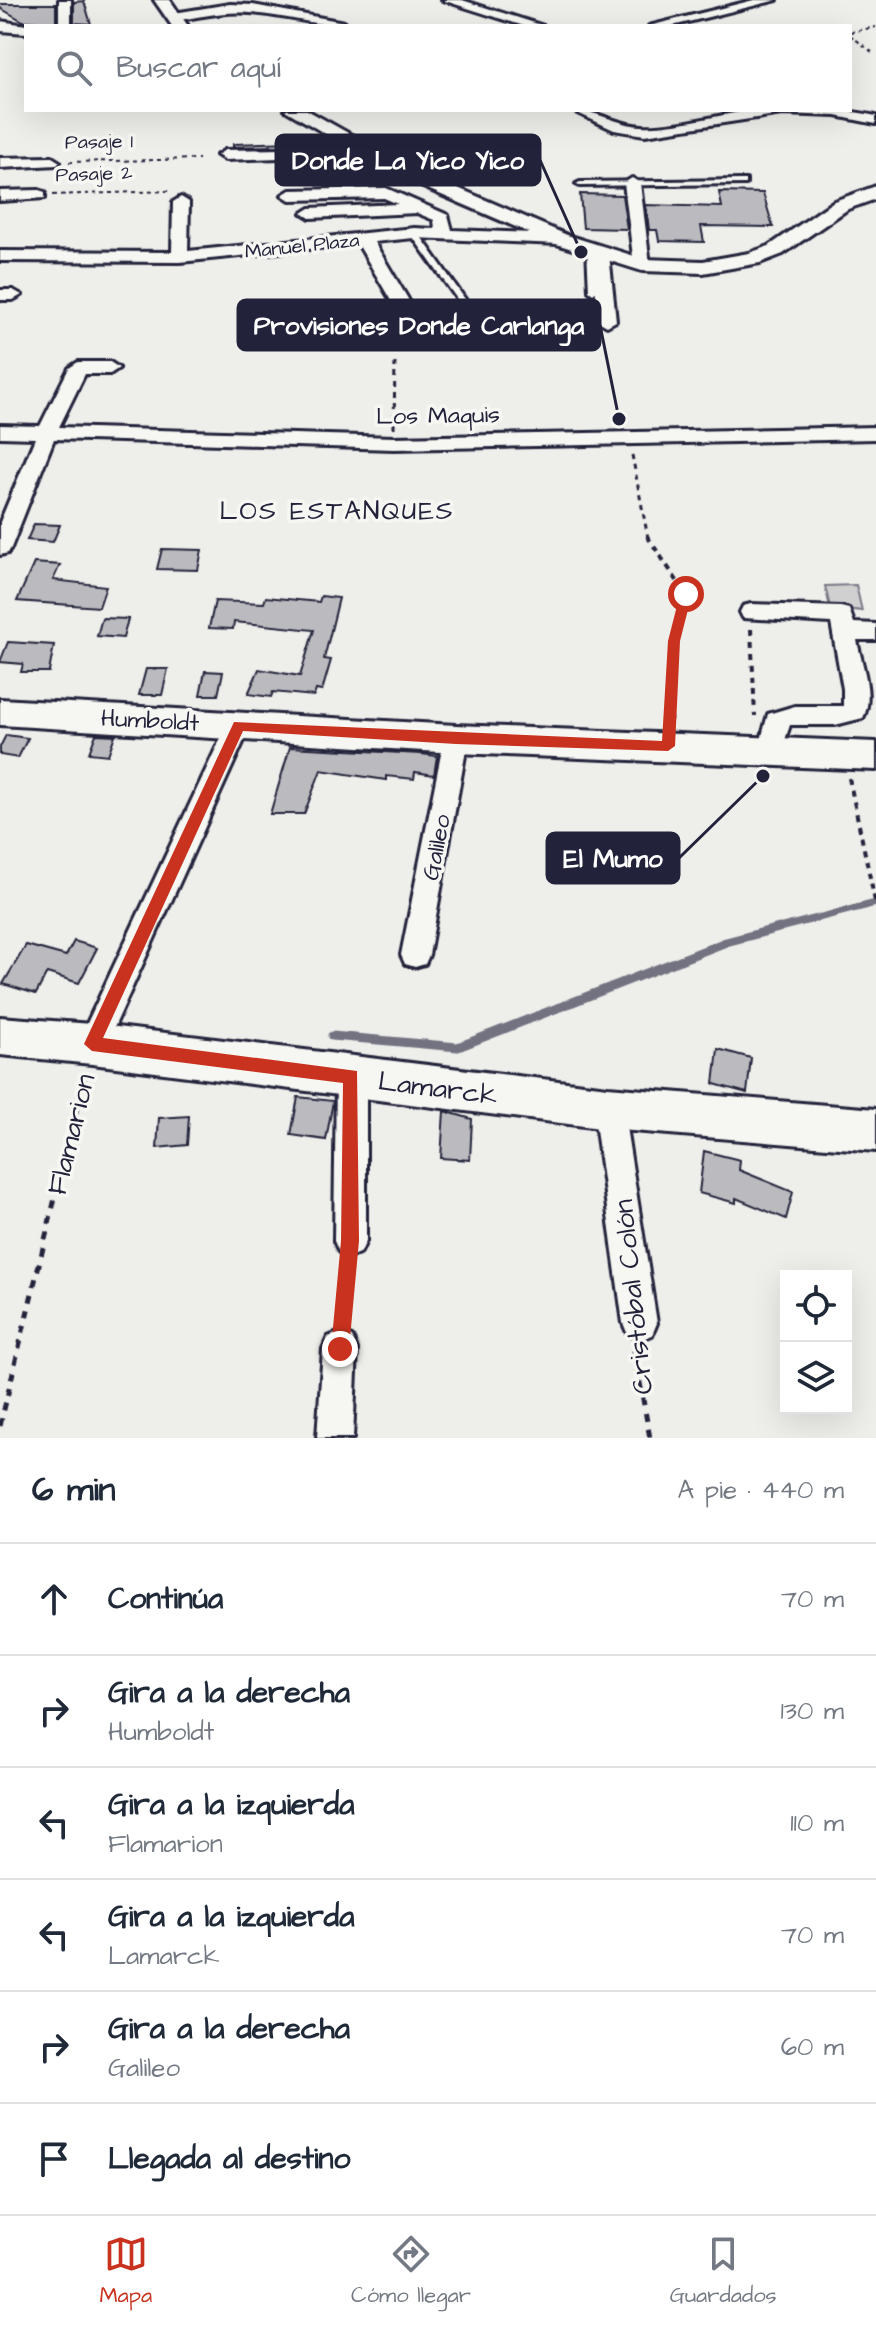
<!DOCTYPE html>
<html lang="es">
<meta charset="utf-8">
<style>
body{margin:0;font-family:"Architects Daughter",sans-serif;background:#f2f2f3;color:#1f2937}
.controls{position:absolute;right:24px;bottom:24px;display:grid;overflow:hidden;border-radius:0px;box-shadow:0 8px 32px #0002}
.controls button{width:72px;height:72px;display:grid;place-items:center;padding:0;border:0;border-bottom:2px solid #e0e1e3;background:#fff;color:#1f2937;font:40px sans-serif}
.stop{position:absolute;width:24px;height:24px;margin:-18px;border:6px solid #c8321e;border-radius:50%;background:#fff}
.stop.end{background:#c8321e;border-color:#fff;box-shadow:0 2px 8px #0008}
.list{margin:0;padding:0;list-style:none}
h2{display:flex;justify-content:space-between;align-items:center;height:104px;margin:0;padding:0 32px;font-size:34px}
h2 small{font-size:26px;font-weight:400;color:#747a83}
.list li{display:grid;grid-template-columns:52px 1fr auto;gap:24px;align-items:center;box-sizing:border-box;height:112px;padding:0 32px;border-top:2px solid #e0e1e3}
.list b{display:block;font-size:30px;white-space:nowrap}
.list p{margin:0;font-size:26px;white-space:nowrap;color:#747a83}
.list em{font-size:26px;font-style:normal;color:#747a83}
.icon{flex:none;width:44px;height:44px;fill:none;stroke:currentColor;stroke-width:2;stroke-linecap:round;stroke-linejoin:round}
.map{position:relative;flex:none;width:876px;height:1438px;overflow:hidden}
.search{position:absolute;background:#fff;box-shadow:0 8px 32px #0002;left:24px;right:24px;top:24px;height:88px;display:flex;align-items:center;gap:20px;box-sizing:border-box;padding:0 28px;border-radius:0px;color:#747a83;font-size:30px}
.sheet{height:776px;background:#fff}
nav{display:flex;justify-content:space-around;align-items:center;box-sizing:border-box;height:112px;border-top:2px solid #e0e1e3;background:#fff;font-size:22px;color:#747a83}
nav a{display:grid;justify-items:center;gap:4px}
nav .on{color:#c8321e}
.map>svg:first-child{display:block}
.green{fill:#d0d0d1;stroke:#797986;stroke-width:2}
.lines{fill:none;stroke-linecap:round;stroke-linejoin:round}
.stream-far1{stroke:#727281;stroke-width:7}
.stream{stroke:#727281;stroke-width:9}
.building{fill:#bbbbbf;stroke:#22223b;stroke-width:2}
.service-casing{stroke:#22223b;stroke-width:6}
.minor-casing{stroke:#22223b;stroke-width:6}
.tertiary-casing{stroke:#22223b;stroke-width:6}
.secondary-casing{stroke:#22223b;stroke-width:6}
.path-far3{stroke:#22223b;stroke-width:2;stroke-dasharray:4 4;stroke-linecap:butt}
.path-far2{stroke:#22223b;stroke-width:3;stroke-dasharray:5 5;stroke-linecap:butt}
.path-far1{stroke:#22223b;stroke-width:4;stroke-dasharray:6 6;stroke-linecap:butt}
.path{stroke:#22223b;stroke-width:5;stroke-dasharray:8 8;stroke-linecap:butt}
.service{fill:#f6f6f2;fill-rule:evenodd}
.minor{fill:#f6f6f2;fill-rule:evenodd}
.tertiary{fill:#f6f6f2;fill-rule:evenodd}
.secondary{fill:#f6f6f2;fill-rule:evenodd}
.route{fill:#c8321e}
.labels{text-anchor:middle;stroke-width:7;stroke-linejoin:round;paint-order:stroke}
.far-street-label{font-size:20px;fill:#22223b;stroke:#f6f6f2}
.street-label{font-size:24px;fill:#22223b;stroke:#f6f6f2}
.neighbourhood-label{font-size:26px;letter-spacing:2px;fill:#22223b;stroke:#f6f6f2}
.near-street-label{font-size:28px;fill:#22223b;stroke:#f6f6f2}
.leader{fill:none;stroke:#22223b;stroke-width:3}
.callout-dot{fill:#22223b;stroke:#f6f6f2;stroke-width:3}
.callout{fill:#22223b;stroke:#22223b;stroke-width:3}
.callout-label{font-size:26px;text-anchor:middle;font-weight:bold;fill:#fff}
</style>
<div class="map">
<svg width="876" height="1438" viewBox="0 0 876 1438">
<rect width="100%" height="100%" fill="#eeeeeb"/>
<filter id="ink" filterUnits="userSpaceOnUse"><feTurbulence type="fractalNoise" baseFrequency=".0125" numOctaves="2"/><feDisplacementMap in="SourceGraphic" scale="16" xChannelSelector="R" yChannelSelector="G"/><feConvolveMatrix kernelMatrix="1 2 1 2 8 2 1 2 1" color-interpolation-filters="sRGB"/></filter>
<g filter="url(#ink)">
<!-- green -->
<path class="green" d="M856,585L862,611L830,607L825,586Z"/>
<g class="lines">
<!-- stream-far1 -->
<path class="stream-far1" d="M771,930L876,903"/>
<!-- stream -->
<path class="stream" d="M332,1036L458,1047L726,942L779,928"/>
</g>
<!-- building -->
<g class="building">
<path d="M84,1L91,24L74,23V2Z"/>
<path d="M0,4H56V23L23,21L0,8Z"/>
<path d="M324,141V145L233,147V144Z"/>
<path d="M719,192L763,193L773,227L701,226L704,242L659,241L657,230H649L646,205L722,207Z"/>
<path d="M580,194L622,195L627,229L583,228Z"/>
<path d="M34,524L60,525L53,542L27,540Z"/>
<path d="M162,549L202,550L198,570L157,569Z"/>
<path d="M34,563L60,565L53,580L106,586L99,607L17,601Z"/>
<path d="M321,596L339,598L324,659L331,660L322,691L316,690L314,696L273,692L271,697L248,694L259,669L300,676L314,630L234,622L233,629L209,628L215,601L264,603L266,597L319,602Z"/>
<path d="M102,618L128,619L123,638L97,636Z"/>
<path d="M8,642L54,645L49,672H21L23,664L0,662Z"/>
<path d="M146,669H168L162,695H139Z"/>
<path d="M205,671L223,672L218,695H200Z"/>
<path d="M96,734L115,735L108,755L89,753Z"/>
<path d="M6,735L28,738L18,758L0,755V747Z"/>
<path d="M290,747L421,754L437,756L434,775L415,772L414,779L386,776V780L321,770L304,814H270Z"/>
<path d="M74,941L97,948L79,983L47,973L36,994L3,984L26,945L66,956Z"/>
<path d="M718,1049L751,1058L747,1093L714,1084Z"/>
<path d="M298,1097L333,1101L326,1140L291,1135Z"/>
<path d="M444,1111L472,1119L470,1160L441,1158Z"/>
<path d="M189,1116L187,1145L157,1148L159,1118Z"/>
<path d="M704,1151L740,1160L739,1170L793,1192L786,1219L736,1198V1203L699,1193Z"/>
</g>
<g class="lines">
<!-- service casing -->
<g class="service-casing">
<g id="service">
<path d="M743,180H746V184L580,186L576,184L580,182Z"/>
<path d="M411,231H417L465,299L477,328L476,330H470L469,328L457,299L410,233Z"/>
<path d="M587,248L594,250L597,291L593,294L589,291Z"/>
</g>
</g>
<!-- minor casing -->
<g class="minor-casing">
<g id="minor">
<rect x="59" y="0" width="12" height="26"/>
<path d="M442,0H462L544,26H524Z"/>
<path d="M754,0H777L672,26H649Z"/>
<path d="M230,4L253,5L344,22L350,26C316,26 284,15 250,13C224,11 199,17 174,21L168,17L174,13Z"/>
<path d="M571,110C597,110 617,125 642,126C671,128 717,115 747,111C785,105 838,108 876,116V124L836,116L782,114L645,135L614,130Z"/>
<path d="M352,141L359,145L357,148L335,156L225,160L217,155L225,150L333,148Z"/>
<path d="M52,157L60,162L57,165L0,168V158Z"/>
<path d="M632,178L640,183L650,265L642,270L634,265L624,183Z"/>
<path d="M386,188L448,215L452,230L560,234L568,239L560,244L414,238L374,242L408,299V314L399,319L390,314V299L358,244L180,262L0,261V251L172,252L173,202L181,197L189,202L188,251L414,228L435,229L434,220L417,213L310,218L302,213L310,208L398,204L384,198L290,200L282,195L290,190Z"/>
<path d="M39,190L45,192V198L0,201V191Z"/>
<path d="M601,249L609,254L616,321L607,326L598,321L593,254Z"/>
<path d="M0,290H13L22,295L13,300H0Z"/>
<path d="M78,362H110L119,368L110,374H85L59,427L394,437L876,427V439L394,449L54,439L11,548L8,553L0,555V522L35,438L0,437V425L40,426L69,368Z"/>
<path d="M751,604L841,607L849,609L854,623L876,624V640H857C861,662 875,696 863,718L835,725H790L779,758L770,761L761,758L758,751L768,714L795,706H843V689L831,623L743,618L740,612L743,606Z"/>
<path d="M239,716L248,718L251,725L102,1054L92,1058L82,1054L77,1044L82,1034L227,725L230,718Z"/>
<path d="M456,729L465,732L468,739L429,955L425,964L415,967L405,964L401,955L444,739L447,732Z"/>
<path d="M351,1063L361,1067L366,1077V1241L361,1252L350,1257L339,1252L334,1241L336,1077L341,1067Z"/>
<path d="M608,1093L619,1098L623,1108L657,1323L652,1335L640,1340L628,1335L623,1323L593,1108L597,1098Z"/>
<path d="M340,1332L352,1337L357,1349L353,1438H317L323,1349L328,1337Z"/>
</g>
</g>
<!-- tertiary casing -->
<g class="tertiary-casing">
<g id="tertiary">
<path d="M154,0H170L188,26H172Z"/>
<path d="M0,21L33,26H26V33L0,31Z"/>
<path d="M285,110H307L409,167L567,235L644,259L703,261L749,253L769,246L834,201L876,186V199L848,209L783,254L760,263L703,273L642,271L553,243L395,175Z"/>
</g>
</g>
<!-- secondary casing -->
<g class="secondary-casing">
<g id="secondary">
<path d="M0,699L456,725L876,742V770L456,753L0,725Z"/>
<path d="M0,1017L92,1024L608,1087L876,1109V1151L608,1129L92,1064L0,1055Z"/>
</g>
</g>
<!-- path-far3 -->
<g class="path-far3">
<path d="M850,32L876,27"/>
<path d="M850,35L872,52"/>
<path d="M69,162L199,159"/>
<path d="M53,195L168,191"/>
</g>
<!-- path-far2 -->
<g class="path-far2">
<path d="M394,428L395,360"/>
<path d="M632,455L648,538"/>
</g>
<!-- path-far1 -->
<g class="path-far1">
<path d="M647,536L686,594L674,641L670,723"/>
<path d="M751,629L755,716"/>
<path d="M849,778L876,906"/>
</g>
<!-- path -->
<g class="path">
<path d="M342,1323L348,1264"/>
<path d="M634,1350L650,1438"/>
<path d="M0,1426L85,1074"/>
</g>
<!-- service -->
<use href="#service" class="service"/>
<!-- minor -->
<use href="#minor" class="minor"/>
<!-- tertiary -->
<use href="#tertiary" class="tertiary"/>
<!-- secondary -->
<use href="#secondary" class="secondary"/>
</g>
</g>
<!-- route -->
<path class="route" d="M686,590L692,594L680,641L675,746L668,751L456,744L243,731L103,1038L357,1071L359,1241L349,1349L347,1356L340,1359L333,1356L331,1349L341,1241L343,1083L92,1051L84,1044L98,1014L234,722L662,741L668,641L680,594Z"/>
<g class="labels">
<!-- far-street labels -->
<g class="far-street-label">
<text transform="translate(99 141) rotate(-1)" y="7">Pasaje 1</text>
<text transform="translate(94 173) rotate(-2)" y="7">Pasaje 2</text>
<text transform="translate(302 245) rotate(-6)" y="7">Manuel Plaza</text>
</g>
<!-- street labels -->
<g class="street-label">
<text transform="translate(438 415) rotate(-1)" y="8">Los Maquis</text>
<text transform="translate(150 720) rotate(3)" y="8">Humboldt</text>
<text transform="translate(436 847) rotate(-79)" y="8">Galileo</text>
</g>
<!-- neighbourhood labels -->
<g class="neighbourhood-label">
<text x="337" y="519">LOS ESTANQUES</text>
</g>
<!-- near-street labels -->
<g class="near-street-label">
<text transform="translate(438 1087) rotate(7)" y="10">Lamarck</text>
<text transform="translate(70 1134) rotate(-76)" y="10">Flamarion</text>
<text transform="translate(632 1297) rotate(-96)" y="10">Cristóbal Colón</text>
</g>
</g>
<!-- callouts -->
<path class="leader" d="M581 252L540 160M619 419L600 325M763 776L679 858"/>
<g class="callout-dot">
<circle cx="581" cy="252" r="8"/>
<circle cx="619" cy="419" r="8"/>
<circle cx="763" cy="776" r="8"/>
</g>
<g class="callout">
<rect x="276" y="135" width="264" height="50" rx="8"/>
<rect x="238" y="300" width="362" height="50" rx="8"/>
<rect x="547" y="833" width="132" height="50" rx="8"/>
</g>
<g class="callout-label">
<text x="408" y="169">Donde La Yico Yico</text>
<text x="419" y="334">Provisiones Donde Carlanga</text>
<text x="613" y="867">El Mumo</text>
</g>
</svg>
<div class="controls">
<button><svg class="icon" aria-label="locate" viewBox="0 0 24 24"><circle cx="12" cy="12" r="6"/><path d="M12 2v4M12 18v4M2 12h4M18 12h4"/></svg></button>
<button><svg class="icon" aria-label="layers" viewBox="0 0 24 24"><path d="M12 4l9 5-9 5-9-5zM3 14l9 5 9-5"/></svg></button>
</div>
<div class="stop" style="left:686px;top:594px"></div>
<div class="stop end" style="left:340px;top:1349px"></div>
<div class="search"><svg class="icon" aria-label="search" viewBox="0 0 24 24"><circle cx="10" cy="10" r="6"/><path d="M15 15l6 6"/></svg>Buscar aquí</div>
</div>
<section class="sheet">
<h2>6 min<small>A pie · 440 m</small></h2>
<ul class="list">
<li><svg class="icon" aria-label="ahead" viewBox="0 0 24 24"><path d="M12 20V5M6 11l6-6 6 6"/></svg><div><b>Continúa</b></div><em>70 m</em></li>
<li><svg class="icon" aria-label="right" viewBox="0 0 24 24"><path d="M7 20v-9h11M14 6l5 5-5 5"/></svg><div><b>Gira a la derecha</b><p>Humboldt</p></div><em>130 m</em></li>
<li><svg class="icon" aria-label="left" viewBox="0 0 24 24"><path d="M17 20v-9H6M10 6l-5 5 5 5"/></svg><div><b>Gira a la izquierda</b><p>Flamarion</p></div><em>110 m</em></li>
<li><svg class="icon" aria-label="left" viewBox="0 0 24 24"><path d="M17 20v-9H6M10 6l-5 5 5 5"/></svg><div><b>Gira a la izquierda</b><p>Lamarck</p></div><em>70 m</em></li>
<li><svg class="icon" aria-label="right" viewBox="0 0 24 24"><path d="M7 20v-9h11M14 6l5 5-5 5"/></svg><div><b>Gira a la derecha</b><p>Galileo</p></div><em>60 m</em></li>
<li><svg class="icon" aria-label="arrive" viewBox="0 0 24 24"><path d="M6 21V4h12l-3 4 3 4H6"/></svg><div><b>Llegada al destino</b></div></li>
</ul>
</section>
<nav>
<a class="on"><svg class="icon" aria-label="map" viewBox="0 0 24 24"><path d="M3 6l6-2 6 2 6-2v14l-6 2-6-2-6 2zM9 4v14M15 6v14"/></svg>Mapa</a>
<a><svg class="icon" aria-label="directions" viewBox="0 0 24 24"><path d="M12 3l9 9-9 9-9-9zM9 14v-3h6M13 9l2 2-2 2"/></svg>Cómo llegar</a>
<a><svg class="icon" aria-label="saved" viewBox="0 0 24 24"><path d="M7 4h10v16l-5-4-5 4z"/></svg>Guardados</a>
</nav>
